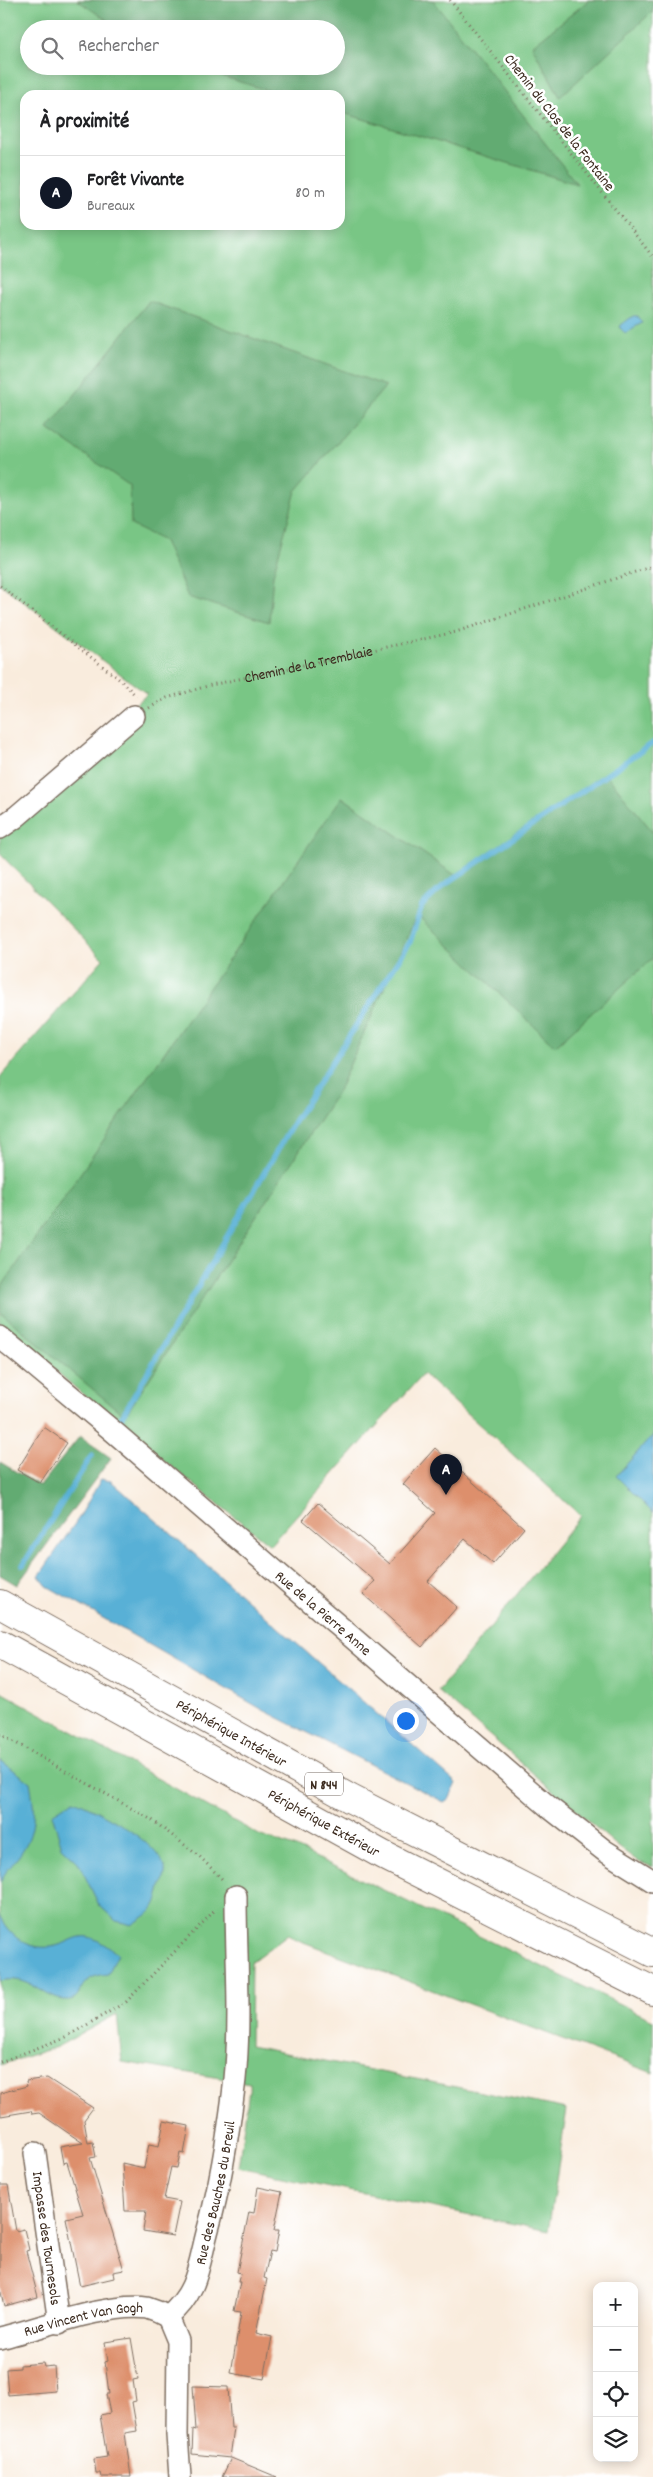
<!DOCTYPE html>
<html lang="fr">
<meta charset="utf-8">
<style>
body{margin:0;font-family:Dekko,sans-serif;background:#f2f2f2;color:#202124}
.controls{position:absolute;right:15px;bottom:15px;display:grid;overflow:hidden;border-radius:10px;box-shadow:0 2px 12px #0003}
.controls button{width:45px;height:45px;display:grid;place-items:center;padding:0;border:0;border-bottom:1px solid #e0e0e0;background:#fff;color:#202124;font:25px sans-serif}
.you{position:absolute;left:405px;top:1720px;width:18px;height:18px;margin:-12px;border:4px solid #fff;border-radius:50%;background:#1a73e8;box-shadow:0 0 0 8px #1a73e833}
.badge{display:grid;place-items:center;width:32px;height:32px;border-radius:50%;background:#111827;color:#fff;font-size:16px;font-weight:700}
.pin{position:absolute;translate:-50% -41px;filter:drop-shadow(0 1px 2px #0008)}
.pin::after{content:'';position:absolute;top:26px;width:18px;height:15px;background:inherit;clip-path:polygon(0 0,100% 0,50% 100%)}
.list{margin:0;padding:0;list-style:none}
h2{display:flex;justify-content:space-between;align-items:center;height:65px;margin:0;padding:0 20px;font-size:21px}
h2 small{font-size:16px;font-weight:400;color:#757577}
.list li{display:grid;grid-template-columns:32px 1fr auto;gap:15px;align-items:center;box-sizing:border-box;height:75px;padding:0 20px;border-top:1px solid #e0e0e0}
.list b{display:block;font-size:19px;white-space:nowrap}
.list p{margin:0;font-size:16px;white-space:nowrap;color:#757577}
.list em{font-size:16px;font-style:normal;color:#757577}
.icon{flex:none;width:28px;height:28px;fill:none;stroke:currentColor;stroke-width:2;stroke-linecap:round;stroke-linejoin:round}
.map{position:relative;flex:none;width:653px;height:2477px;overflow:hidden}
.search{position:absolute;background:#fff;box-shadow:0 2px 12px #0003;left:20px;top:20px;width:325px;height:55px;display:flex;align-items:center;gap:12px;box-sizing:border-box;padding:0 18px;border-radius:28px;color:#757577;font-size:19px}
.panel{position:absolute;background:#fff;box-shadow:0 2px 12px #0003;left:20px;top:90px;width:325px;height:140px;border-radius:15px}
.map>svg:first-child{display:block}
.green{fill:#79c685;stroke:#5a7852;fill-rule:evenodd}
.forest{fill:#62ab72;stroke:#4e6a48}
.water{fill:#59b0d6;stroke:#4a6d7a}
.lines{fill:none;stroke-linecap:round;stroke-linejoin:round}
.stream{stroke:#59b0d6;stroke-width:5.5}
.building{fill:#dd8f6c}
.minor-casing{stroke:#7e6e61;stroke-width:24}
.highway-casing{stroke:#7e6e61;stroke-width:30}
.path{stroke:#7e6e61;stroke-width:3;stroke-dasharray:1 4;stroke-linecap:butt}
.minor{stroke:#fff;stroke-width:21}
.highway{stroke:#fff;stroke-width:28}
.labels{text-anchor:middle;stroke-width:5;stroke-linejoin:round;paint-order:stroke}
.shield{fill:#fff;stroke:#766a62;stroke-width:1}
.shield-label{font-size:14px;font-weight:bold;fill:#3b2a1e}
.street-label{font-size:15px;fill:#3b2a1e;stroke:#fff}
</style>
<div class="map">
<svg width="653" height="2477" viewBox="0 0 653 2477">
<rect width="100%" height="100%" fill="#fff"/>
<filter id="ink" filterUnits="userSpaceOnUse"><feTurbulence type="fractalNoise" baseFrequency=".02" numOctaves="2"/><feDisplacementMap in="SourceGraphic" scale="10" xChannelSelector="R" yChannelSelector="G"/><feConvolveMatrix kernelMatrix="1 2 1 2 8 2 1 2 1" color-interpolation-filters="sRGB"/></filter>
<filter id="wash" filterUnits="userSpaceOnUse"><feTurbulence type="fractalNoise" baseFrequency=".0096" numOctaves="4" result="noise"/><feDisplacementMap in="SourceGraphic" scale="20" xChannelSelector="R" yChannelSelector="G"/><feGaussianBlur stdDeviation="1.12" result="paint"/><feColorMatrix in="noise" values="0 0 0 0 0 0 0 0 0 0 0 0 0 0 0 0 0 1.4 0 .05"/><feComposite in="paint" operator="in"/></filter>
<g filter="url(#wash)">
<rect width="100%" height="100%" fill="#f9ecdd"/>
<!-- green -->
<g class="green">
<path d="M0,0H653V1867L639,1862L617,1846L438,1691L581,1516L423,1374L270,1545L115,1422L0,1323V1077L103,959L0,854V833L147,694L0,584ZM29,29H336V66H29ZM25,95H340V225H25Z"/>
<path d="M0,1691L261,1836L292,1846L653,2020V2073L298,1940L288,1934L251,1962L250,2046L567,2109L548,2231L238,2167L250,2083L122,2062L117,2014L57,2047L0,2065Z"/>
</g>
<!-- forest -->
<g class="forest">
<path d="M77,0H433L577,184L340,112V95H283L188,66H336V29H120Z"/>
<path d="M589,0H653V11L560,97L532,46Z"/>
<path d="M149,301L386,386L296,491L273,575L269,622L188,597L164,541L131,525L130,486L48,429Z"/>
<path d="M605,773L653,832V958L555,1046L417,915L337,1093L125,1416L0,1312V1289L342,797L455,875Z"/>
<path d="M80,1436L111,1458L17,1585L0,1575V1462L40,1486Z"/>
</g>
<!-- water -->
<g class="water">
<path d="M633,316H637L642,323L625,333L620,328L621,325Z"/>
<path d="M653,1435V1513L616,1476Z"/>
<path d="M101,1479L111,1481L456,1783L450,1798L444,1802L263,1710L47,1586L39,1576L80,1516Z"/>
<path d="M0,1760L30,1782C35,1811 37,1832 18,1857C12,1866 4,1872 0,1883Z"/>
<path d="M74,1800C99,1811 158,1841 165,1869C166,1874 163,1882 161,1887C156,1910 152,1912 132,1925L116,1921L99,1905L78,1862L62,1847L52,1814Z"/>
<path d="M0,1915C10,1940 35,1954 62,1944C71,1941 78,1935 88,1937C99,1939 109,1948 118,1954L108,1974C100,1975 92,1976 86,1982C78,1990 80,2001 65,2000C43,1999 32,1974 0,1981Z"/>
</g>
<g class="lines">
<!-- stream -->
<g class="stream">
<path d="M121,1418L295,1120L410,942L422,906L443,886L653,743"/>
<path d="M23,1565L92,1455"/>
</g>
</g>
<g id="blocks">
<!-- building -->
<g class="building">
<path d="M44,1427L67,1443L40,1483L17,1470Z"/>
<path d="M435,1448L524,1528L493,1564L465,1539L428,1581L457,1607L422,1647L363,1594L375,1581L303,1520L318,1503L390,1564L435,1513L403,1484Z"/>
<path d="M47,2078L93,2108L84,2120L88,2143L93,2142L96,2157L90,2158L124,2270L113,2272L114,2278L80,2286L66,2218L83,2214L67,2162L63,2163L60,2147L83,2143L39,2113L32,2114L31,2111L1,2116L0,2107V2093L27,2086L26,2081Z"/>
<path d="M164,2121L189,2126L184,2154L180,2153L177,2168L171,2167L164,2199L180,2202L173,2236L143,2231L146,2211H125L122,2163L144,2168L149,2144L159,2146Z"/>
<path d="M0,2185H8L16,2231L24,2229L29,2250L26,2251L38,2297L4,2306L0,2288Z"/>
<path d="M258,2187L282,2192L274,2230H279L275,2252L270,2251L264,2278L267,2279L256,2333L272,2337L264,2379L231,2373L241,2312L234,2311L240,2282H238L240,2273L237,2272L249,2212L254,2213Z"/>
<path d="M131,2338L138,2379L133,2380L136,2401L132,2402L137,2431L125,2433L131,2477H101L100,2473H96L94,2459L107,2457L100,2415L110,2413L106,2394H109L105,2362L108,2361L105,2342Z"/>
<path d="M43,2363L44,2367L54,2366L56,2391L8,2395L6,2369L20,2368V2365Z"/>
<path d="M193,2386L228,2387L231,2428H234L230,2458L192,2454L193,2429L196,2430Z"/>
<path d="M231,2458L277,2477H222Z"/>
</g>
</g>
</g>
<g filter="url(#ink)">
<use href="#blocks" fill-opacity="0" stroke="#7e6e61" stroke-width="1"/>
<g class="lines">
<!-- minor casing -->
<g class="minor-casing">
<g id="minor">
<path d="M0,828L16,817L134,716"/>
<path id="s2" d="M0,1337L114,1432L550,1808L605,1851L653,1881"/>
<path id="s3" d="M35,2153L59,2323"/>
<path id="s4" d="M0,2338C37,2329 111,2302 147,2308C154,2310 161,2313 168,2317"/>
<path id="s5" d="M180,2477L177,2435L178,2341L168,2317C197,2293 198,2268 207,2233C221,2183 229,2131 235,2079C241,2019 236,1957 236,1896"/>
</g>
</g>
<!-- highway casing -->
<g class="highway-casing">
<g id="highway">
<path id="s6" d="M0,1604L351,1799L653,1953"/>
<path id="s7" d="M0,1644L383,1855L653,1991"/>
</g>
</g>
<!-- path -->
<g class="path">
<path d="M450,0L653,257"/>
<path d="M0,586L124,683L136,696"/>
<path id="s1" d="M149,708L167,698L211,685L456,632L653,566"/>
<path d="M0,1734L152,1820L199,1856L224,1881"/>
<path d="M0,2062L66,2037L126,2002L216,1909"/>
</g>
<!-- minor -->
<use href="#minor" class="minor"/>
<!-- highway -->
<use href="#highway" class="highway"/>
</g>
</g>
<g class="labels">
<!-- shield labels -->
<rect class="shield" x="305" y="1772.5" width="38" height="23" rx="4"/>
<g class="shield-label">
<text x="324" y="1789">N 844</text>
</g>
<!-- street labels -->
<g class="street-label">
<text transform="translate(560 122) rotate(52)" y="5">Chemin du Clos de la Fontaine</text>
<text dy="5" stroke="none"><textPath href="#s1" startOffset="166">Chemin de la Tremblaie</textPath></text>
<text dy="5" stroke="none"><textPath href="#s2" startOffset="425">Rue de la Pierre Anne</textPath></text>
<text dy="5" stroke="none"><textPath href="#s6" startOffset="265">Périphérique Intérieur</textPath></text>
<text dy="5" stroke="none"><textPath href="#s7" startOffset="370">Périphérique Extérieur</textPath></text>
<text dy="5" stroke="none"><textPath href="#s5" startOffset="298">Rue des Bauches du Breuil</textPath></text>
<text dy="5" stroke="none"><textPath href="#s3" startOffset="86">Impasse des Tournesols</textPath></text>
<text dy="5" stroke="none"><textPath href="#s4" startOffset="86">Rue Vincent Van Gogh</textPath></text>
</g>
</g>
</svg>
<div class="controls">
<button>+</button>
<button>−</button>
<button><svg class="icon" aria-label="locate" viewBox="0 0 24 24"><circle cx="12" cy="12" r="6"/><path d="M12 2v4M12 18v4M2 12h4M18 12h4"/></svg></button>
<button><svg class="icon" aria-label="layers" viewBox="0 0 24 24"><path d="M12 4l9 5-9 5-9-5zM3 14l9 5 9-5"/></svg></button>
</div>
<div class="you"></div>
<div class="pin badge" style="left:446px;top:1495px">A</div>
<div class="search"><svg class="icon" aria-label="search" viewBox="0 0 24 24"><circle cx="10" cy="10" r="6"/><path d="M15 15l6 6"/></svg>Rechercher</div>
<section class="panel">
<h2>À proximité<small></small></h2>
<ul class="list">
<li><span class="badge">A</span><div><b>Forêt Vivante</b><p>Bureaux</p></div><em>80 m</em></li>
</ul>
</section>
</div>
